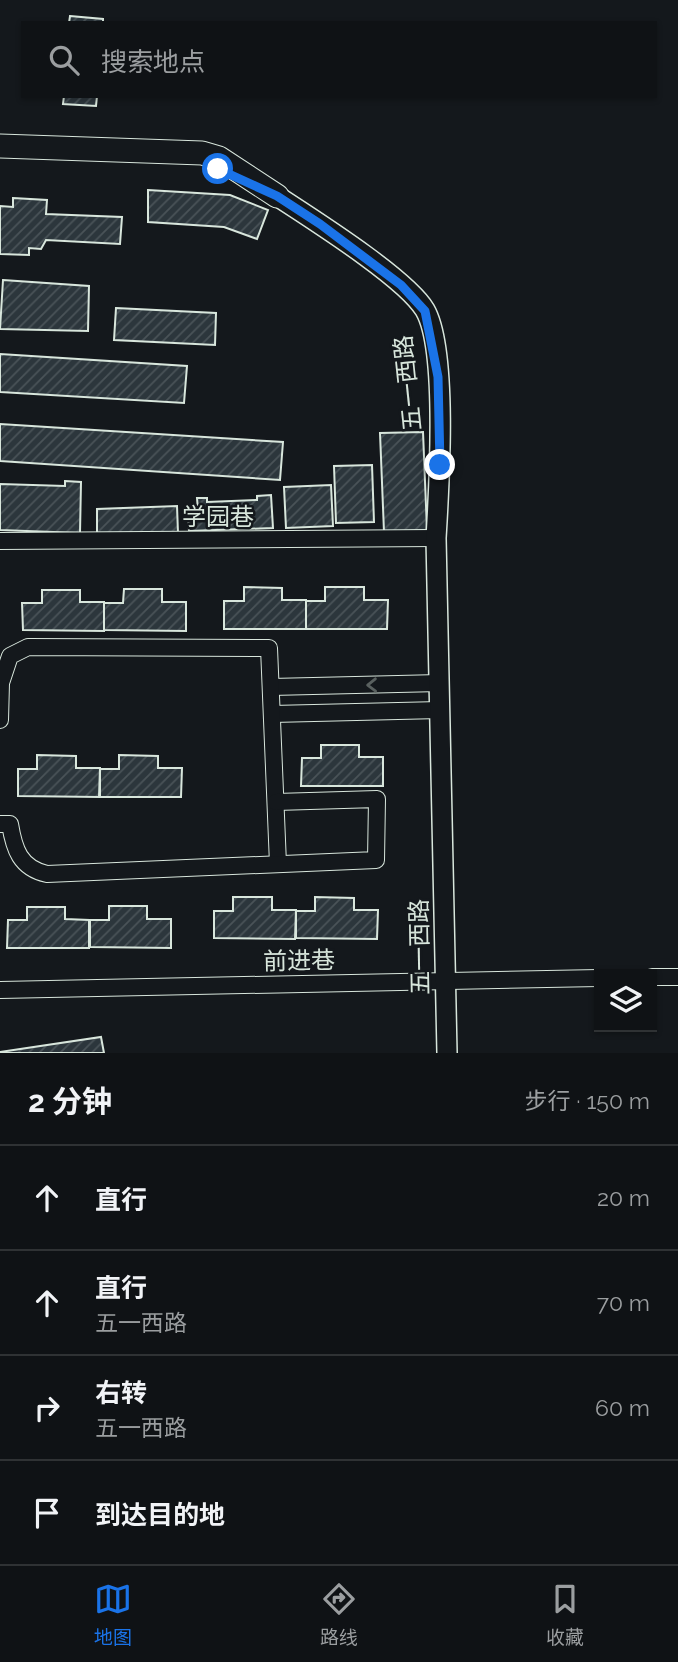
<!DOCTYPE html>
<html lang="zh">
<meta charset="utf-8">
<style>
body{margin:0;font-family:Raleway,"Noto Sans SC",sans-serif;background:#181b1e;color:#f1f3f6}
.controls{position:absolute;right:21px;bottom:21px;display:grid;overflow:hidden;border-radius:0px;box-shadow:0 2px 5px #0004}
.controls button{width:63px;height:63px;display:grid;place-items:center;padding:0;border:0;border-bottom:2px solid #2f3234;background:#0f1215;color:#f1f3f6;font:35px sans-serif}
.stop{position:absolute;width:21px;height:21px;margin:-16px;border:5px solid #1a73e8;border-radius:50%;background:#fff}
.stop.end{background:#1a73e8;border-color:#fff;box-shadow:0 2px 7px #0008}
.list{margin:0;padding:0;list-style:none}
h2{display:flex;justify-content:space-between;align-items:center;height:91px;margin:0;padding:0 28px;font-size:30px}
h2 small{font-size:23px;font-weight:400;color:#9b9ea0}
.list li{display:grid;grid-template-columns:46px 1fr auto;gap:21px;align-items:center;box-sizing:border-box;height:105px;padding:0 28px;border-top:2px solid #2f3234}
.list b{display:block;font-size:26px;white-space:nowrap}
.list p{margin:0;font-size:23px;white-space:nowrap;color:#9b9ea0}
.list em{font-size:23px;font-style:normal;color:#9b9ea0}
.icon{flex:none;width:38px;height:38px;fill:none;stroke:currentColor;stroke-width:2;stroke-linecap:round;stroke-linejoin:round}
.map{position:relative;flex:none;width:678px;height:1053px;overflow:hidden}
.search{position:absolute;background:#0f1215;box-shadow:0 2px 5px #0004;left:21px;right:21px;top:21px;height:77px;display:flex;align-items:center;gap:18px;box-sizing:border-box;padding:0 24px;border-radius:0px;color:#9b9ea0;font-size:26px}
.sheet{height:511px;background:#0f1215}
nav{display:flex;justify-content:space-around;align-items:center;box-sizing:border-box;height:98px;border-top:2px solid #2f3234;background:#0f1215;font-size:19px;color:#9b9ea0}
nav a{display:grid;justify-items:center;gap:4px}
nav .on{color:#1a73e8}
.map>svg:first-child{display:block}
.building{fill:url(#building-hatch);stroke:#d8e6dc;stroke-width:2}
.lines{fill:none;stroke-linecap:round;stroke-linejoin:round}
.minor-casing{stroke:#d8e6dc;stroke-width:18}
.tertiary-casing{stroke:#d8e6dc;stroke-width:22}
.secondary-casing{stroke:#d8e6dc;stroke-width:25}
.minor{stroke:#14181c;stroke-width:16}
.tertiary{stroke:#14181c;stroke-width:19}
.secondary{stroke:#14181c;stroke-width:23}
.oneway{stroke:#59605f}
.route{stroke:#1a73e8;stroke-width:9}
.labels{text-anchor:middle;stroke-width:5;stroke-linejoin:round;paint-order:stroke}
.street-label{font-size:24px;fill:#d8e6dc;stroke:#14181c}
</style>
<div class="map">
<svg width="678" height="1053" viewBox="0 0 678 1053">
<defs>
<pattern id="building-hatch" width="6" height="6" patternUnits="userSpaceOnUse" patternTransform="scale(1.75)"><rect width="6" height="6" fill="#2c363c"/><path d="M-1 1l2-2M0 6l6-6M5 7l2-2" fill="none" stroke="#4a5358"/></pattern>
</defs>
<rect width="100%" height="100%" fill="#14181c"/>
<!-- building -->
<g class="building">
<path d="M70,16L103,19V23H69Z"/>
<path d="M64,96H97L96,106L63,104Z"/>
<path d="M148,190L230,195L268,210L257,239L224,227L148,222Z"/>
<path d="M13,198L47,200L46,214L122,217L120,244L46,240L41,249L29,248V255L0,254V206L13,207Z"/>
<path d="M3,280L89,286L88,331L0,329Z"/>
<path d="M116,308L216,313L215,345L114,340Z"/>
<path d="M0,354L187,366L184,403L0,392Z"/>
<path d="M0,424L283,442L280,480L0,461Z"/>
<path d="M423,432L427,530L384,532L380,433Z"/>
<path d="M372,465L374,522L336,523L334,466Z"/>
<path d="M65,481L81,482L80,533L0,530V484L65,486Z"/>
<path d="M331,485L333,526L286,528L284,487Z"/>
<path d="M271,495L273,528L189,531L188,511L198,510L197,498H207V502L257,500V496Z"/>
<path d="M177,506L178,533L97,536V509Z"/>
<path d="M244,587L282,588V600H306V629H224V601H244Z"/>
<path d="M325,587H364V600H388L387,629H306V601H325Z"/>
<path d="M124,589H162V602H186V631L104,630V603H123Z"/>
<path d="M42,590H80V602H104V631L23,630L22,603H42Z"/>
<path d="M321,745H359V757H383V786H301L302,758H321Z"/>
<path d="M37,755L76,756V768H100L99,797L18,796V769H37Z"/>
<path d="M119,755L158,756V768H182L181,797H100V769H119Z"/>
<path d="M233,897H272V910H296L295,939L214,938V911H233Z"/>
<path d="M315,897L354,898V910H378L377,939L296,938V911H315Z"/>
<path d="M109,906H147V919H171V948L90,947V920H109Z"/>
<path d="M27,907H65V919L89,920V948H7L8,920H27Z"/>
<path d="M101,1037L104,1053H0V1052Z"/>
</g>
<g class="lines">
<!-- minor casing -->
<g class="minor-casing">
<g id="minor">
<path d="M0,541L436,538"/>
<path d="M271,687L440,683"/>
<path d="M272,714L440,710"/>
<path d="M0,720L1,683L10,656L28,647L269,648L278,864"/>
<path d="M0,824H10C14,849 20,868 47,874L376,860L377,799L276,802"/>
<path d="M652,977H678"/>
<path d="M0,990L599,978"/>
</g>
</g>
<!-- tertiary casing -->
<g class="tertiary-casing">
<path id="tertiary" d="M277,196C312,219 406,278 425,310C448,350 439,489 436,538L447,1053"/>
</g>
<!-- secondary casing -->
<g class="secondary-casing">
<path id="secondary" d="M0,146L202,153L219,158L277,196"/>
</g>
<!-- minor -->
<use href="#minor" class="minor"/>
<!-- tertiary -->
<use href="#tertiary" class="tertiary"/>
<!-- secondary -->
<use href="#secondary" class="secondary"/>
</g>
<!-- one-way arrows -->
<defs><path id="oneway-chevron" d="M-2-3.5L2.5 0L-2 3.5" fill="none" stroke-width="1.6" stroke-linecap="round" stroke-linejoin="round" transform="scale(1.75)"/></defs>
<use class="oneway" href="#oneway-chevron" transform="translate(372 685) rotate(179)"/>
<g class="lines">
<!-- route -->
<path class="route" d="M218,169L277,196L320,224L401,285L425,311L438,377L440,465"/>
</g>
<g class="labels">
<!-- street labels -->
<g class="street-label">
<text transform="translate(408 383) rotate(-96)" y="8">五一西路</text>
<text x="218" y="525">学园巷</text>
<text transform="translate(420 947) rotate(-91)" y="8">五一西路</text>
<text transform="translate(299 961) rotate(-1)" y="8">前进巷</text>
</g>
</g>
</svg>
<div class="controls">
<button><svg class="icon" aria-label="layers" viewBox="0 0 24 24"><path d="M12 4l9 5-9 5-9-5zM3 14l9 5 9-5"/></svg></button>
</div>
<div class="stop" style="left:218px;top:169px"></div>
<div class="stop end" style="left:440px;top:465px"></div>
<div class="search"><svg class="icon" aria-label="search" viewBox="0 0 24 24"><circle cx="10" cy="10" r="6"/><path d="M15 15l6 6"/></svg>搜索地点</div>
</div>
<section class="sheet">
<h2>2 分钟<small>步行 · 150 m</small></h2>
<ul class="list">
<li><svg class="icon" aria-label="ahead" viewBox="0 0 24 24"><path d="M12 20V5M6 11l6-6 6 6"/></svg><div><b>直行</b></div><em>20 m</em></li>
<li><svg class="icon" aria-label="ahead" viewBox="0 0 24 24"><path d="M12 20V5M6 11l6-6 6 6"/></svg><div><b>直行</b><p>五一西路</p></div><em>70 m</em></li>
<li><svg class="icon" aria-label="right" viewBox="0 0 24 24"><path d="M7 20v-9h11M14 6l5 5-5 5"/></svg><div><b>右转</b><p>五一西路</p></div><em>60 m</em></li>
<li><svg class="icon" aria-label="arrive" viewBox="0 0 24 24"><path d="M6 21V4h12l-3 4 3 4H6"/></svg><div><b>到达目的地</b></div></li>
</ul>
</section>
<nav>
<a class="on"><svg class="icon" aria-label="map" viewBox="0 0 24 24"><path d="M3 6l6-2 6 2 6-2v14l-6 2-6-2-6 2zM9 4v14M15 6v14"/></svg>地图</a>
<a><svg class="icon" aria-label="directions" viewBox="0 0 24 24"><path d="M12 3l9 9-9 9-9-9zM9 14v-3h6M13 9l2 2-2 2"/></svg>路线</a>
<a><svg class="icon" aria-label="saved" viewBox="0 0 24 24"><path d="M7 4h10v16l-5-4-5 4z"/></svg>收藏</a>
</nav>
